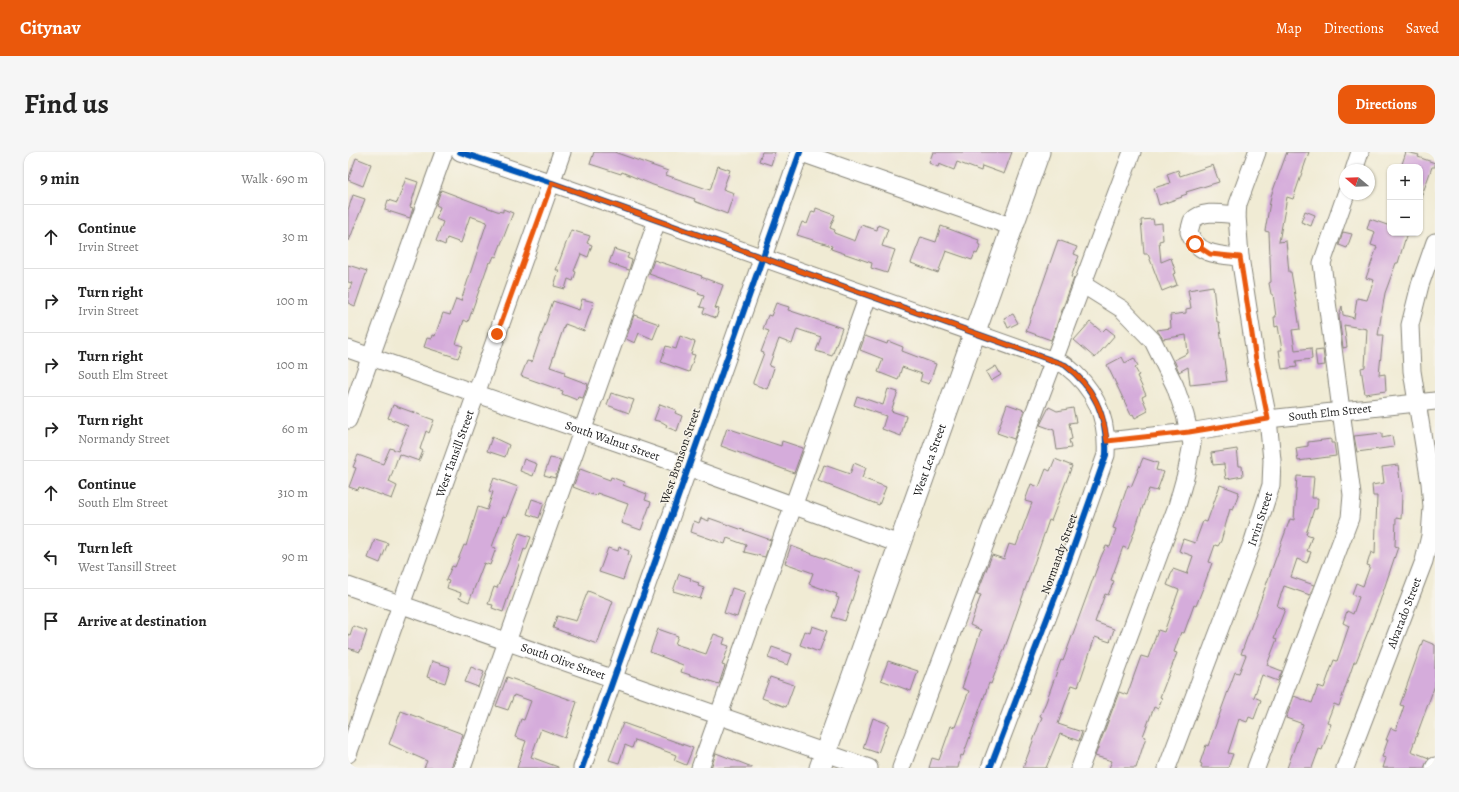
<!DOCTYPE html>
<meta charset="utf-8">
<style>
body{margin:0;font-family:Alegreya,serif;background:#f6f6f6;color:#222}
.controls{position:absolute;right:12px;top:12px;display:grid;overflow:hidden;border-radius:8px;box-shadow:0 1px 3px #0004}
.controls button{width:36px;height:36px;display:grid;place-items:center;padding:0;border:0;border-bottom:1px solid #e0e0e0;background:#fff;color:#222;font:20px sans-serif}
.compass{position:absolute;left:991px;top:12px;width:36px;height:36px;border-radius:50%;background:#fff;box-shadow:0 1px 3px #0004;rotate:289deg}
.stop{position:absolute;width:12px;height:12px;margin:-9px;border:3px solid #ea580c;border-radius:50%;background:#fff}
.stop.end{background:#ea580c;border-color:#fff;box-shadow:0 1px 4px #0008}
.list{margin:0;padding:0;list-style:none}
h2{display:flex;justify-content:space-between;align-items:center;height:52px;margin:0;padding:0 16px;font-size:17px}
h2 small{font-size:13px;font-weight:400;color:#767676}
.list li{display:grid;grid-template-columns:26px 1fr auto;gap:12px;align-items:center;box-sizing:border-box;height:64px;padding:0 16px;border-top:1px solid #e0e0e0}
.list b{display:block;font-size:15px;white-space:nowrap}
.list p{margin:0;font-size:13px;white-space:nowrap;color:#767676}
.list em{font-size:13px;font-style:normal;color:#767676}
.icon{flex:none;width:22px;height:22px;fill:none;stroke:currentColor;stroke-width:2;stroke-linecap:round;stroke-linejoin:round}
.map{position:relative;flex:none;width:1087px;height:616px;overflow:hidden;border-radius:12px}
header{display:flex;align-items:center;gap:24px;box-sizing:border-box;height:56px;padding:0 20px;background:#ea580c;color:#fff}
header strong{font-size:19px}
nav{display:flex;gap:22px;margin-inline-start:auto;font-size:14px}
.intro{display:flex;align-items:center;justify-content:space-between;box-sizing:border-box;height:96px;padding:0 24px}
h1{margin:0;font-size:28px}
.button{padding:10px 18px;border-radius:12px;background:#ea580c;color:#fff;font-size:14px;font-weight:700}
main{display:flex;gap:24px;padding:0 24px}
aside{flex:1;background:#fff;border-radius:12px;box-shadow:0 1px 3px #0004}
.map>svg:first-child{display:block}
.building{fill:#d5acdb}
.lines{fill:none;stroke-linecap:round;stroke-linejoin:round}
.minor-casing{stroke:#868478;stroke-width:19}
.major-casing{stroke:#868478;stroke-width:23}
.minor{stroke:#fff;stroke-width:17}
.major{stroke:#fff;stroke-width:21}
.cycleway-casing{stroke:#f7f3e8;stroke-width:8}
.cycleway{stroke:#0057b8;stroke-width:6}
.route{stroke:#ea580c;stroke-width:5}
.labels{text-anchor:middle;stroke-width:3;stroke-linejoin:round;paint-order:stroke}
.street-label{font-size:12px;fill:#1c1c1c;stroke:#f7f3e8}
</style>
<header>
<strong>Citynav</strong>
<nav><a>Map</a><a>Directions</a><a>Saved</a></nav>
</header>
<div class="intro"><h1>Find us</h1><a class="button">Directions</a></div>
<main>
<aside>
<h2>9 min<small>Walk · 690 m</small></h2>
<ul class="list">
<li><svg class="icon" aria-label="ahead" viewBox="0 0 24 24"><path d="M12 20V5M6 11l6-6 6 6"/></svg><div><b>Continue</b><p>Irvin Street</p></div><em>30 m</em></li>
<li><svg class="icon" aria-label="right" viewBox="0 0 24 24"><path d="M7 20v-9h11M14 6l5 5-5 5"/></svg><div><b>Turn right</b><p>Irvin Street</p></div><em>100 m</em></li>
<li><svg class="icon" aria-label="right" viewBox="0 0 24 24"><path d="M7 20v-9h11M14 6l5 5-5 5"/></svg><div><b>Turn right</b><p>South Elm Street</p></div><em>100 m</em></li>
<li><svg class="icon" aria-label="right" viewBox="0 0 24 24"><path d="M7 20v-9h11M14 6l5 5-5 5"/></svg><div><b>Turn right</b><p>Normandy Street</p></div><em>60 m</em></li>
<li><svg class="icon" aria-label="ahead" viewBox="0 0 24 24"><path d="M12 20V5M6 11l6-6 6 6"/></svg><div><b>Continue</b><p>South Elm Street</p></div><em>310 m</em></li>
<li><svg class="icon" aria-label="left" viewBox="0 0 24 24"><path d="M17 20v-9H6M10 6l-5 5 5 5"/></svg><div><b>Turn left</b><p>West Tansill Street</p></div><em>90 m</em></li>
<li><svg class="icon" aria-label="arrive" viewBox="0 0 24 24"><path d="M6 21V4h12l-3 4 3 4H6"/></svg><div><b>Arrive at destination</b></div></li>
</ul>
</aside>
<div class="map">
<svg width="1087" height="616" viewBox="0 0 1087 616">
<rect width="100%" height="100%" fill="#f7f3e8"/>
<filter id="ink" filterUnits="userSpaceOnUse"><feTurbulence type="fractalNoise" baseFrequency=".025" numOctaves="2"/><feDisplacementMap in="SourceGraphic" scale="8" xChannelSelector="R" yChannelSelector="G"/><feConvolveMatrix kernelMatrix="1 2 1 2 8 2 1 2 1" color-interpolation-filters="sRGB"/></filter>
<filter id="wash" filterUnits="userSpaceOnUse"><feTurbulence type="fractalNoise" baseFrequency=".012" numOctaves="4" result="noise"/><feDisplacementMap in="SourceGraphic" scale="16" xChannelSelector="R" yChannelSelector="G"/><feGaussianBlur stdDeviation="0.9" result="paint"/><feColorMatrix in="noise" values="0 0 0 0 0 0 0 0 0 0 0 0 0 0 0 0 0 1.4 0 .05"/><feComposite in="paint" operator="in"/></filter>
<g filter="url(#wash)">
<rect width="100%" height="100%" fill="#f0ebd4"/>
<g id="blocks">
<!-- building -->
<g class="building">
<path d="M246,0H266L320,19L318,23L362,38L370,14L382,18L375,37L386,41L379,62L346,49L347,47L305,33L274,20L273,22L242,12Z"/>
<path d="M414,0H427L423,13L411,9Z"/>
<path d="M585,0H664L656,22L634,14L633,19L609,10L606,18L591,12L590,15L581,11Z"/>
<path d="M939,0H961L945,47L939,45L931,90L938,89L941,120H943L947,143L952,177L944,178L947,198L963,196L964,207L948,209L949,215L934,217L931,198H934L930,174L927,175L926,165H928L925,142H923L921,131L923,130L921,80L917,79L923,44Z"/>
<path d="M1058,0L1071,3L1070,5L1087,11V15H1084L1073,46L1072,15H1053Z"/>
<path d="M8,6L23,12L15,34L0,28Z"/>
<path d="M865,13L871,30L838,40L839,42L833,44L834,45L811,53L806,36L822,31L819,22L830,18L832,24Z"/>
<path d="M58,26L70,30L62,55L65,56L62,66L37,58L40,48L49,51Z"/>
<path d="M93,38L149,59L155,60V57L165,61L148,105L146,104L143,111L141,110L120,170L116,168L108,192L115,194L110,206L76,195L79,186L83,187L84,183L87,184L95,161L102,163L108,147L113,149L139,70L122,64L113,91L99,86L97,93L88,89L95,70L88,67L92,55L88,53Z"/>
<path d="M5,43L17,47L1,89H0V58Z"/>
<path d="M468,56L487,63L482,76L487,78L486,81L507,89L513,73L529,78L530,73L540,77L534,94L547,98L539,121L523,116L524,111L483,97L484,94L449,83L454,70L459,72L464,59L467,60Z"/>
<path d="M957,59L967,63L963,74L953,70Z"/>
<path d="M805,67L806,72L814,71L815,88L811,89L813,110L823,106L828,121L825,122L829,133L814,139L800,102H796L793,68Z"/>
<path d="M1022,67L1042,74V81H1059L1050,111H1048L1037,141L1030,183H1035L1031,223L1037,222L1038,239L1017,242L1013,216L1017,215L1019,177L996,173L999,195L995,196L991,164L994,154L995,163L1006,166L1009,146L1019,148L1026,128L1018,126L1029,95L1023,93L1027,80L1019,77Z"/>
<path d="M593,74L631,88L630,92L633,93L629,102L627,101L624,108L598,99L590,121L563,111L573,85L588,90Z"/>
<path d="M223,78L242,84L239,91L244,93L240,105L233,102L226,119L228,120L225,129L220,127L217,137L206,134L211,118H208Z"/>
<path d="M995,80L1004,82L999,96L991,93Z"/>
<path d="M710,88L729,95L726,102L731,104L723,125L726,126L703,188L678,179Z"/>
<path d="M266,97L281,102L279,106L284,108L281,118L261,111Z"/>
<path d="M306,108L354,124L353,125L375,133L367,156L371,157L368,166L355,161L357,156L352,155L356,144L350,142L351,140L301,122Z"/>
<path d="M0,113L19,119L7,154L0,151V141L4,131L0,130Z"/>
<path d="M865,134L869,170H871L879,229L842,233L840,215L831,220L826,208L840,201L838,183L815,187L809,178L823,176L822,163L838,161V157L843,156L840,138Z"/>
<path d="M234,147L246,150L236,179L217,172L202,215L217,220L216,223L240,232L235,246L230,245L229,248L214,242L215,239L173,224L179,209L184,210L205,149L231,158Z"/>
<path d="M428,151L441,155L440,158L494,176L484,204L468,199L473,185L449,177L444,192L431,187L421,214L426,216L419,237L405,232V230L416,201L413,200L421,179L415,177L420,163L423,164Z"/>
<path d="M665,162L670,171L660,176L656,166Z"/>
<path d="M286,163L311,172L305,187L291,181L287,191L278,187Z"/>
<path d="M742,170L754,180L758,176L767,183L747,206L726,188Z"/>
<path d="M332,184L347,190L343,202L347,203L341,220L313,210L318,194L328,197Z"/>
<path d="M517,184L539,192L540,189L555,195L554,199L588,212L581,232L572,229L574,222L554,215L550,228L530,220L535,207L512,198Z"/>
<path d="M975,198L977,213L969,214L967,199Z"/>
<path d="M774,205L777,211L786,206L790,214L787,216L791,223L789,224L798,243L794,245L800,259L787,266L785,262L783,263L759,213Z"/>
<path d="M648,214L653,223L643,229L638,220Z"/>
<path d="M540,237L550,240L543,259L558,264L553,284L534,277L538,264L506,253L509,244L535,253Z"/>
<path d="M263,241L286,248L281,261L259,253Z"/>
<path d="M312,252L328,258L327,261L334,264L329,279L318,275L319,273L314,270L306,268Z"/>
<path d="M659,252L676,258L666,287L649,281Z"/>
<path d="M45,253L86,268L81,281L78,279L72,297L75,299L71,309L51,302L41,330L49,334L44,347L11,335L10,338L1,335L8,316L5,315L10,303L35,312L42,296L50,299L60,274L40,266Z"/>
<path d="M701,255L709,259L725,256L728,270L721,271L724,287L721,288L723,296L709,298L706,278L692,273Z"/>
<path d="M379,276L433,294L434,289L455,296L446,321L373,294Z"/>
<path d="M1034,281V286L1044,284L1046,295L1009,300L1006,284Z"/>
<path d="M144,285L161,293L157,305L139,299Z"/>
<path d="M983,287V291H986L988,304L950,309L948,296L960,294V290Z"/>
<path d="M889,297L891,314H894L895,324L878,327L876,312L865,313L863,301Z"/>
<path d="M202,306L213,308L207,326L196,323Z"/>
<path d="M795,306L810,311L808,318L816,320L809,339L801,337L780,397L775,395L763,428L766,429L760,443L757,442L747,470L766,477L762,490L747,485L730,535L724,533L710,572L734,580L731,589L712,582L698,616H675L694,565L692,564L698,550L713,508L715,509L753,405L758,394L762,395L768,377L765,376L780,333L783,335Z"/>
<path d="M176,307L189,312L185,324L172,319Z"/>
<path d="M707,307L724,314L703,369L701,368L660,487L643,532L641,531L615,604L613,603L610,616H581L584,606L591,608L603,574L607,575L621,539L614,536L633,478L622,473L633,443L629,442L644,403L656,407L661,392L668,394L684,351L677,349L683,332L691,335L698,317L702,319Z"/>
<path d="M506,311L518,316L514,326L538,335L531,353L470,329L476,313L502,322Z"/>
<path d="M1050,313L1054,344L1053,367L1048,366L1047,394L1050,395L1031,452L1008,510H1006L991,554L986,552L979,570L983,572L974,598L971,597L964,616H939L955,572L938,566L946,544L964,551L970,534L976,536L986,508L989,509L1001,474L995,471L999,459L1005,462L1011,445L1004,442L1008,431L1015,434L1022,414L1019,413L1023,400L1027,402L1029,344H1025L1024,333L1036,331L1034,315Z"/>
<path d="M232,317L262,328L263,325L276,330L275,333L299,342L297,348L303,350L293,378L273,371L280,352L249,341L248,344L225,335Z"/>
<path d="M949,324L966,325L964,346H970L969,357H966L958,382L964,384L959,399L963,400L959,411L949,407L943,425L966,433L962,443L936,434L929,454L937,457L926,486L929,487L919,513L934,519L930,529L914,523L906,545L913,548L906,567L901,565L899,570L891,567L880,601L885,602L880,616H853L854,612L852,611L858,593L860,594L887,520L891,521L898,503L893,502L942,367L946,368Z"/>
<path d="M146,326L170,335L158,365L155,364L144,395L148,396L142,413L136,411L121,450L111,446L113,441L99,436L101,429L98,428L104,414L107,415L116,393L118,394L130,355L139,358L145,340L141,339Z"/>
<path d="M872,333L891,340L885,358L882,357L873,389L870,394L867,393L861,410L864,411L855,436L848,454L846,453L836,481L833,480L826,500L829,501L812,545L814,546L810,557L806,555L795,584L798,585L788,616H761L764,609L747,604L771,540L779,543L793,504L800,506L810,478L816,480L831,438L819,433L825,417L839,422L845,404L831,399L835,387L847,391L855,369L859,370Z"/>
<path d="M184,347L196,351L191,366L179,362Z"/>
<path d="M353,366L361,369V366L423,388L417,405L396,400L398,393L379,386L377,392L343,380L346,369L351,371Z"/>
<path d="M171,381L183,385L178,398L176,397L155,460L144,456L145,453L140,452L146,435L149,436L159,413Z"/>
<path d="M27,387L40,391L32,411L20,406Z"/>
<path d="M443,394L513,420L497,469L484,465L491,446L488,445L489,442L461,432L465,421L437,411Z"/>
<path d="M271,395L281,399L280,403L283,404L275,428L251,420L260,396L270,399Z"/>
<path d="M331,422L343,426L342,428L351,431L350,434L356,436L352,447L325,439Z"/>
<path d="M384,436L397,440L389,465L376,461Z"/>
<path d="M240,439L265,449L249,492L205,476L209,464L228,469Z"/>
<path d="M5,474L19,479L12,500L0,496V482L2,483Z"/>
<path d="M464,474L479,479L471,500L452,493L457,479L462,481Z"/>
<path d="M310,477L330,484L327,492L358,502L366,482L377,486L375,492L381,494L374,513L377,514L371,532L333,520L335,513L302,500Z"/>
<path d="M1075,488L1087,493V533L1063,599L1081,606L1076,616H1035L1038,606L1034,605L1040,588H1038L1043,576L1048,578L1056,554L1052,553Z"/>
<path d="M424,495L444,502L440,513L420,506Z"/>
<path d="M84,509L102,515L97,531L79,525Z"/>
<path d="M540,509L570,519L563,539L533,528Z"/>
<path d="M123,515L136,520L130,535L117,530Z"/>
<path d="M159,525L229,550L217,586L193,577L183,605L210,615V616H169L178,589L167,585L173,567L176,568L183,549L166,543L160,558L148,554Z"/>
<path d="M422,525L446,533L438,555L414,546Z"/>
<path d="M53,559L115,582L103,616H76L79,609L41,592Z"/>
<path d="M525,566L541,572L530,601L515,596Z"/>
<path d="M275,571L345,596L338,613L326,608L328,603L287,588L284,596L277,593L271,611L261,608Z"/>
<path d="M368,601L404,615V616H363Z"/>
</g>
</g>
</g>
<g filter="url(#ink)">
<use href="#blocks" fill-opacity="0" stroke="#868478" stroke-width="1"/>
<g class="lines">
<!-- minor casing -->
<g class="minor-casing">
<g id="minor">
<path d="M112,0L204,31L717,213C747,236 760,265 758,303L713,430L642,616"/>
<path d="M451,0L665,75"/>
<path d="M1006,18L1012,0"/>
<path d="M889,63C876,62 854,57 844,69L841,80C849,103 871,103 892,105"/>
<path id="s1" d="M0,197L340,315L551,392"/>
<path d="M0,268L96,0"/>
<path id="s2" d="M759,289L841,280L920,267L1087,249"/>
<path id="s3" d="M0,434L521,616"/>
<path id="s4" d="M0,602L214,0"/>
<path d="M114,616L309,69"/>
<path d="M234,616L452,0"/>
<path d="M352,616L520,144"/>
<path d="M553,616L784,0"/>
<path d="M732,616L829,354L838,322L844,292L837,263L827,234L805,189L774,157L734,132"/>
<path id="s5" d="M819,616L905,389L923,333L924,308L920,267L908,208L892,105L889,63L890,52L909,0"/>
<path d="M908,616L1002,366L1004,343L974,111L998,42"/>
<path id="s6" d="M997,616L1076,409L1082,384L1084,355L1082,331L1064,219L1062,173L1072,133L1087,90"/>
<path d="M1086,616L1087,614"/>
</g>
</g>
<!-- major casing -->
<g class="major-casing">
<g id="major">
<path id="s7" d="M472,616L691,0"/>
</g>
</g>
<!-- minor -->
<use href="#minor" class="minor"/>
<!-- major -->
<use href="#major" class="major"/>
<!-- cycleway casing -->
<g class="cycleway-casing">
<g id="cycleway">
<path d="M112,0L204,31L717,213C747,236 760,265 758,303L713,430L642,616"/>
<path d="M234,616L452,0"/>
</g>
</g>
<!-- cycleway -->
<use href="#cycleway" class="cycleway"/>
</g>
</g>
<g class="lines" filter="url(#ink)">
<!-- route -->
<path class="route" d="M149,182L204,31L717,213C744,234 755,256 759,289L841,280L920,267L908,208L892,105L862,102L847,92"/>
</g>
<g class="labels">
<!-- street labels -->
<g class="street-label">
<text dy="4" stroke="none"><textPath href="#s2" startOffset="225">South Elm Street</textPath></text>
<text dy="4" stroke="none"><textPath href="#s1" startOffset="280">South Walnut Street</textPath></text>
<text dy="4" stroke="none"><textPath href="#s4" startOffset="319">West Tansill Street</textPath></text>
<text transform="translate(332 304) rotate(-71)" y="4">West Bronson Street</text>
<text dy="4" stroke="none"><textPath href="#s7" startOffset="327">West Lea Street</textPath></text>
<text dy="4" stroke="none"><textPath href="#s5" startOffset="266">Irvin Street</textPath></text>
<text transform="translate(711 402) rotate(-70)" y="4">Normandy Street</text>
<text dy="4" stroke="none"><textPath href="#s6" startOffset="166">Alvarado Street</textPath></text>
<text dy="4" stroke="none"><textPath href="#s3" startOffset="228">South Olive Street</textPath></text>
</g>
</g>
</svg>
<div class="controls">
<button>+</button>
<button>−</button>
</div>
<svg class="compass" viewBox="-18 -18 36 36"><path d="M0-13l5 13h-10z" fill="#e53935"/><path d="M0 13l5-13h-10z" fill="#767676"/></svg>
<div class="stop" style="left:847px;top:92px"></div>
<div class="stop end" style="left:149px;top:182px"></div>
</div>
</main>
